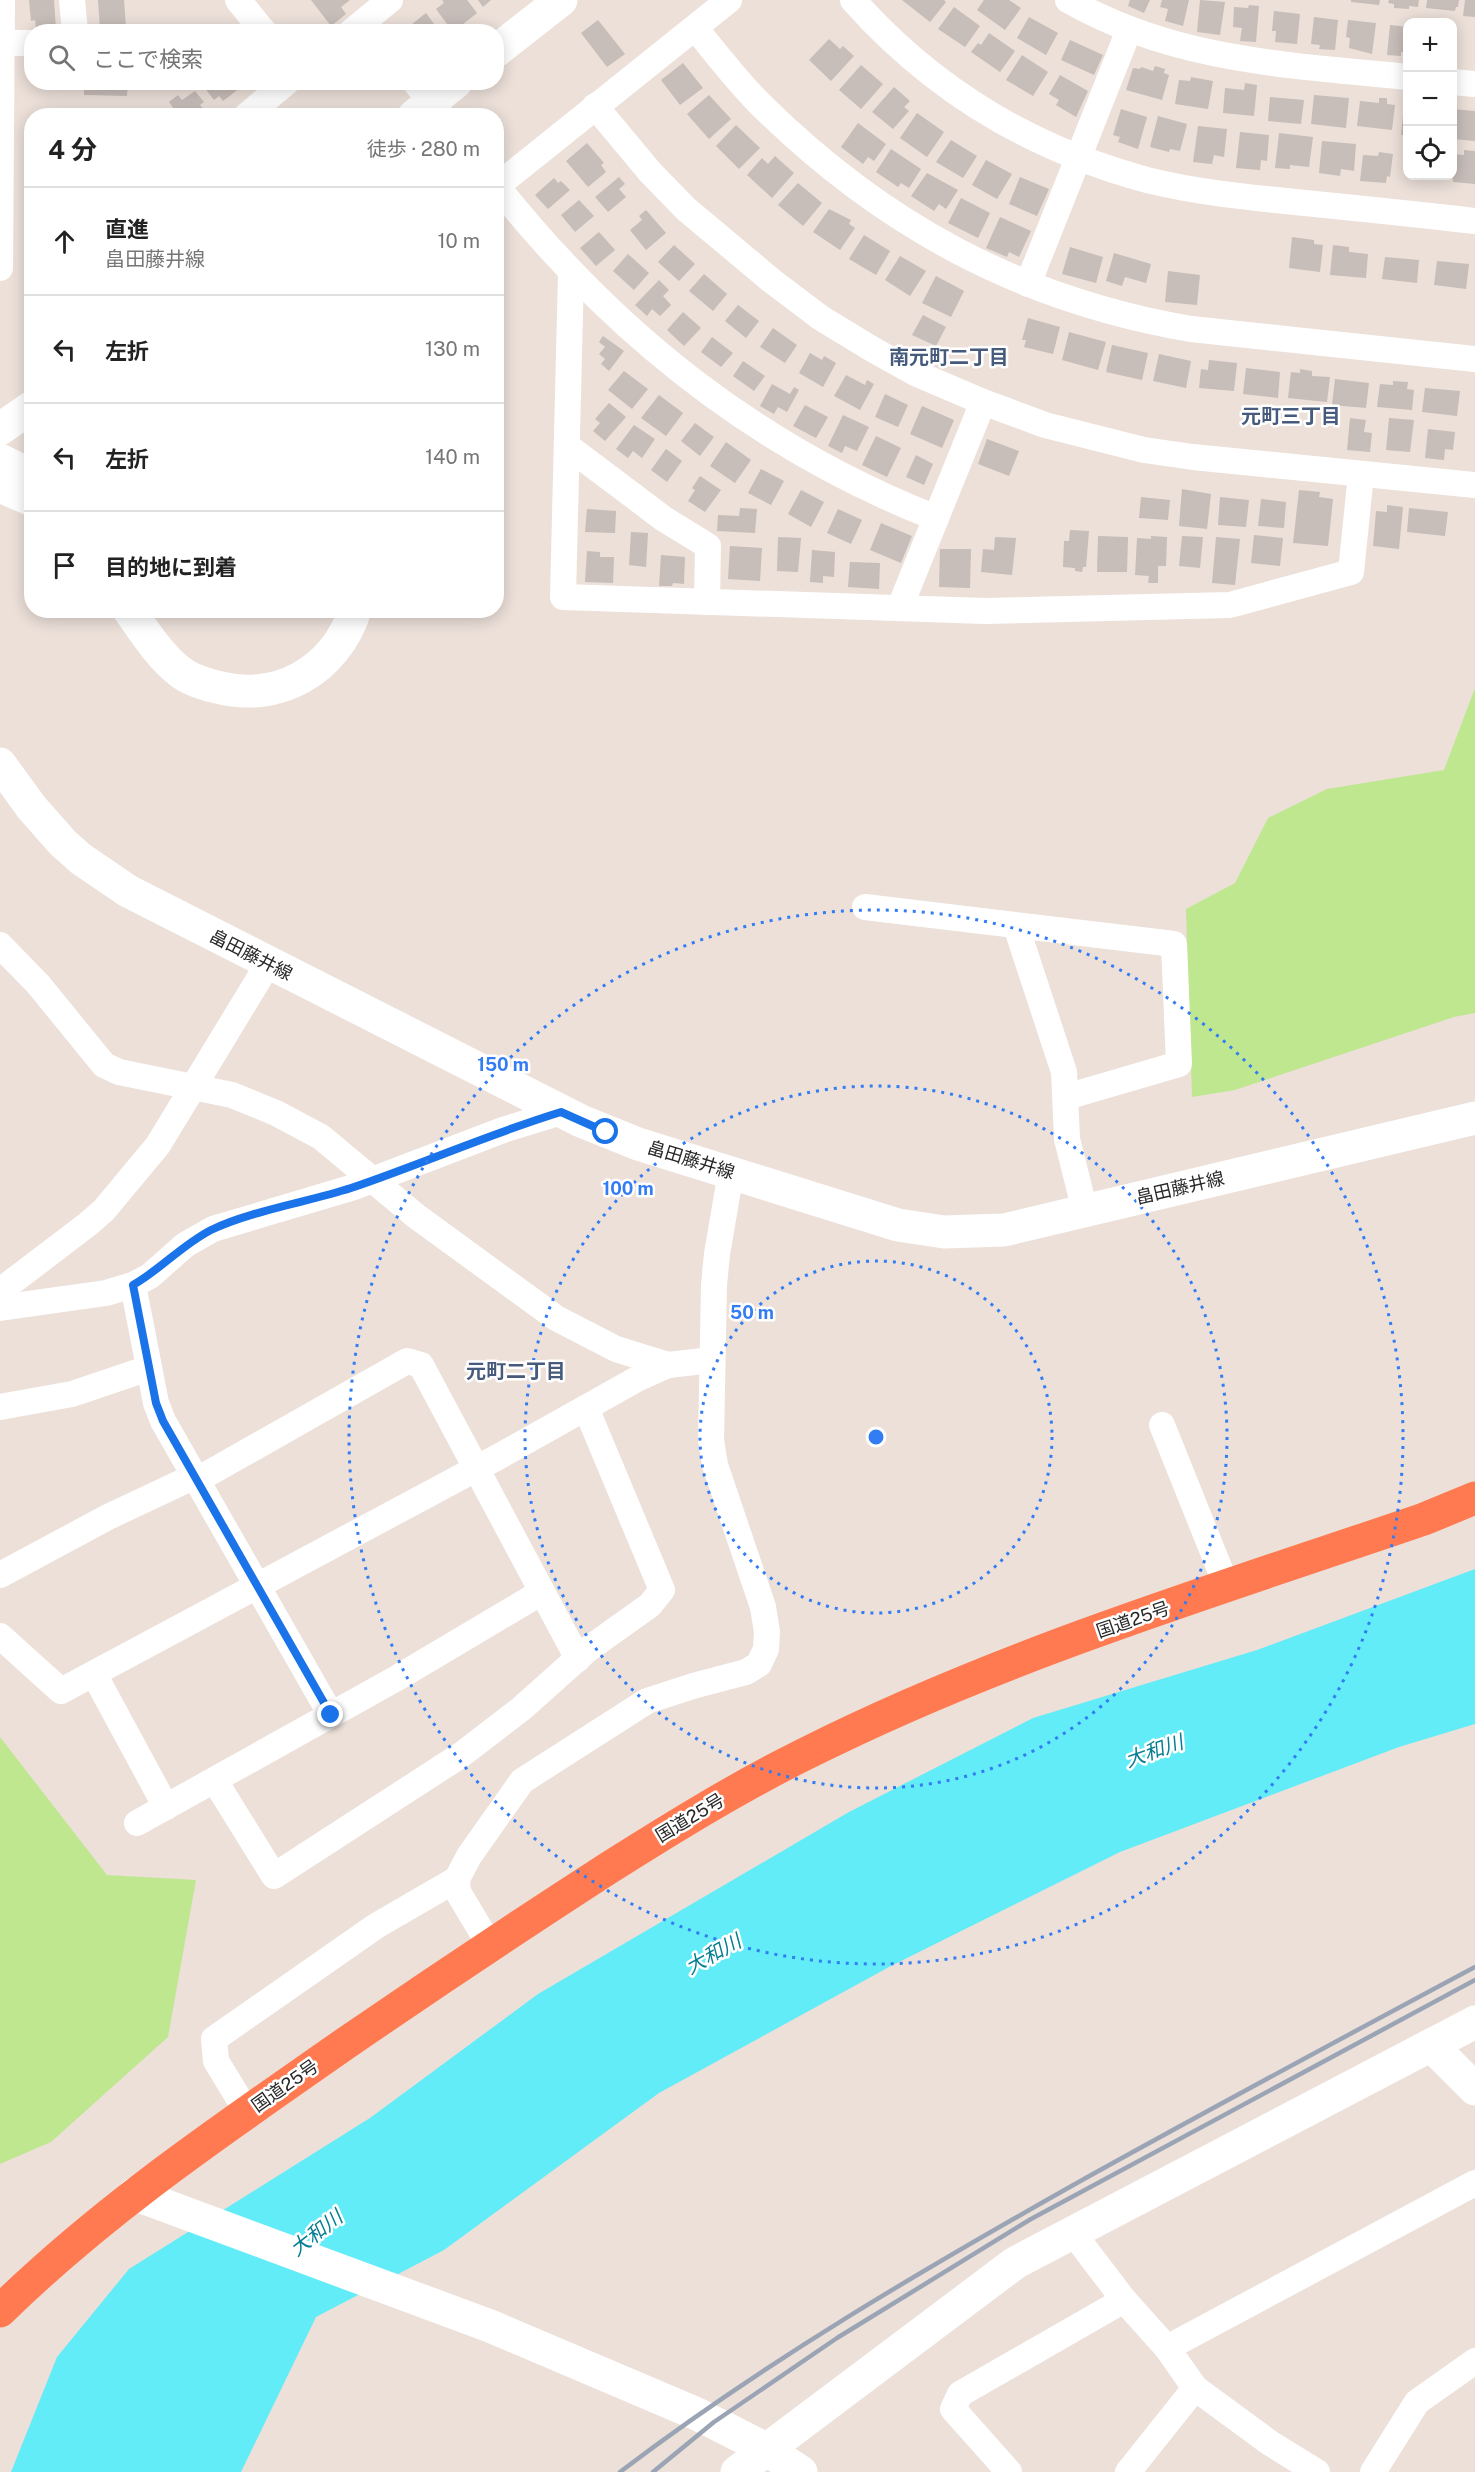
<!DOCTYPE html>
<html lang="ja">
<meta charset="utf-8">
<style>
body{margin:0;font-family:"Public Sans","Noto Sans JP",sans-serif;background:#f2f2f2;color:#222}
.controls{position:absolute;right:18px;top:18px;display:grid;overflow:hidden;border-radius:12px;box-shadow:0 3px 15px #0003}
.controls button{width:54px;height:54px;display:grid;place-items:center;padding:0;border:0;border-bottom:2px solid #e0e0e0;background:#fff;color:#222;font:30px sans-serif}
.stop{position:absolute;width:18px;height:18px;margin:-14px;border:4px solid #1a73e8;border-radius:50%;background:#fff}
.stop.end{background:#1a73e8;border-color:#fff;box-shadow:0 2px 6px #0008}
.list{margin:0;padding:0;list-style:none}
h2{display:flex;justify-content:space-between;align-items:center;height:78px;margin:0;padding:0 24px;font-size:26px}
h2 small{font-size:20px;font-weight:400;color:#767676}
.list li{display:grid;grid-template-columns:39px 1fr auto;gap:18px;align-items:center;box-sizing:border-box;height:108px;padding:0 24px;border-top:2px solid #e0e0e0}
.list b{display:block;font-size:22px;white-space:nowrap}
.list p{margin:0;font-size:20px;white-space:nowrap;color:#767676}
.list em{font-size:20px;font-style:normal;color:#767676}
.icon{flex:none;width:33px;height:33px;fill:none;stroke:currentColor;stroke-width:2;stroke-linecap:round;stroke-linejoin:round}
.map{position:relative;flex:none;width:1475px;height:2472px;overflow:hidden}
.search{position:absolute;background:#fff;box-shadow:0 3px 15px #0003;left:24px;top:24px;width:480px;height:66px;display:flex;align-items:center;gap:15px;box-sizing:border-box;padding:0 21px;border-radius:24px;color:#767676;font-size:22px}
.panel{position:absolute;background:#fff;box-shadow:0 3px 15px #0003;left:24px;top:108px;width:480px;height:510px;border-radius:24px}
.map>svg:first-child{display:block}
.green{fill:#bfe790}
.water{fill:#62ecf7}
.building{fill:#c7bdb9}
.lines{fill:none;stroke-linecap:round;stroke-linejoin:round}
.street{stroke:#fff;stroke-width:26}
.secondary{stroke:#fff;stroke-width:33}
.highway{stroke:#ff7a51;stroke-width:33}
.rail{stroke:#9ba4b4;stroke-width:4.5}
.route{stroke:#1a73e8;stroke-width:8}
.ring{fill:none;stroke:#327cf4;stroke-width:3;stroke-dasharray:3 6}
.labels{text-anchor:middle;stroke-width:5;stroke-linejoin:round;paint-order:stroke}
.street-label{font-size:18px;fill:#282828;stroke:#fff}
.neighbourhood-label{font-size:20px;font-weight:bold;fill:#465a7c;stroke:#fff}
.water-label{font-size:20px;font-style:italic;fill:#047e93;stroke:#fff}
.centre{fill:#327cf4;stroke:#fff;stroke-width:3}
.ring-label{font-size:18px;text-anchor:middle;font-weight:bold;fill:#327cf4;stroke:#fff;stroke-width:5;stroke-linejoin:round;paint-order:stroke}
</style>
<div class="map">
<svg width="1475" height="2472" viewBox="0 0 1475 2472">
<rect width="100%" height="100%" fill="#ece0d9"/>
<!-- green -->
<g class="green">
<path d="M1475,688V1013L1454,1017L1235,1090L1192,1097L1186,909L1235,883L1268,818L1327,789L1444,770Z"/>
<path d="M0,1737L107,1875L196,1880L168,2037L51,2142L0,2164Z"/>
</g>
<!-- water -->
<path class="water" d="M1475,1569V1724L1399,1747L1120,1852L889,1967L659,2093L444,2250L316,2317L241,2472H11L57,2357L129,2269L370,2118L538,1994L849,1812L1033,1718L1257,1650Z"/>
<!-- building -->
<g class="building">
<path d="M29,0H54L56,29L36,30L35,20L31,21Z"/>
<path d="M98,0H124L126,27L100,29Z"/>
<path d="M311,0H350L341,7L346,14L331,26Z"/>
<path d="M442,0H467L477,13L453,32L436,9L444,3Z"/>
<path d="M478,0H491L483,7Z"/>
<path d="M902,0H944L946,2L930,22Z"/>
<path d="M984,0H1009L1021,8L1005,30L977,10Z"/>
<path d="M1130,0H1150L1144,13L1128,6Z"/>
<path d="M1162,0H1189L1183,26L1165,21L1168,9L1160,7Z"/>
<path d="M1200,0L1225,2L1220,35L1197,32Z"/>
<path d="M1351,0H1380L1379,5L1351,2Z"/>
<path d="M1389,0H1419L1418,7L1409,6V9L1394,8V4L1388,3Z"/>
<path d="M1427,0H1459L1458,7H1456L1455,11L1426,8Z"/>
<path d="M1465,0H1475V17L1463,16Z"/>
<path d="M1249,5L1259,6L1256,42L1240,41L1242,28L1233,27L1234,7L1248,8Z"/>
<path d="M954,7L980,26L965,47L938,29Z"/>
<path d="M1274,11L1300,14L1297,44L1275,42L1276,31H1272Z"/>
<path d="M426,13L440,32H402Z"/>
<path d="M1029,17L1058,33L1046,55L1017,38Z"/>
<path d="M1314,17L1338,20L1335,50L1319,49L1320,45L1311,44Z"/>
<path d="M598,20L625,54L607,67L581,33Z"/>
<path d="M1348,20L1376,23L1372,54L1349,48L1350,38L1346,37Z"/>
<path d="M1390,25L1408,27V53L1401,52V56L1387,55Z"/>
<path d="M989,33L1015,51L1000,72L971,52L978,43L981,45Z"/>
<path d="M829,39L840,49L843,46L854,56L831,81L809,60Z"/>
<path d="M1070,40L1103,55L1094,75L1061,60Z"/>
<path d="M1022,55L1048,72L1033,96L1006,80Z"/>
<path d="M683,63L703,88L680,105L661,80Z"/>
<path d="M861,65L883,84L861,109L839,90Z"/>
<path d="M1155,66L1165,69L1164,73L1169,75L1162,100L1126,90L1133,68L1140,69L1141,67L1153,71Z"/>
<path d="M1060,75L1088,91L1076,117L1056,105L1059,100L1049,94Z"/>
<path d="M1191,77L1213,81L1208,109L1175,104L1179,80L1190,81Z"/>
<path d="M84,82H128L127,96L84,95Z"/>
<path d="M200,82H235L240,88L223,101L219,96L214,100Z"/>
<path d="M1245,83L1257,85L1254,116L1223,113L1225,88L1244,90Z"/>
<path d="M894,87L910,101L904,107L909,111L893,129L872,112Z"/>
<path d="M195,91L204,102L200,105L209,116H179L169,102L178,95L182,100Z"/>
<path d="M709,95L731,119L709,139L687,114Z"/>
<path d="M1314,95L1349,98L1346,128L1311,124Z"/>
<path d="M1270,97L1304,100L1301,124L1268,121Z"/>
<path d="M1379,98H1387V104L1395,105L1392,130L1357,126L1360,101L1379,103Z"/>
<path d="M1404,105H1408V135H1401Z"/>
<path d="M1121,109L1147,117L1138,149L1118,142L1120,137L1113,135Z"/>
<path d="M1452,109L1475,111V141L1452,139Z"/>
<path d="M917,113L944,132L927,157L900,138Z"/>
<path d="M1158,116L1187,124L1180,151L1170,149L1169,152L1150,147Z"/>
<path d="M858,123L886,144L874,161L868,157L863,164L841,147Z"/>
<path d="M736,125L760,148L739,169L716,146Z"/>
<path d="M1198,126L1227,129L1224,157L1214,155L1212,164L1193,162Z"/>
<path d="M1240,132L1269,135L1267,161L1261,160L1260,170L1236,168Z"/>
<path d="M1279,133L1313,137L1309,167L1290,165V169L1275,168Z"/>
<path d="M951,140L977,156L963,178L936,162Z"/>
<path d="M1406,140L1408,141V172L1403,171Z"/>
<path d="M1322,141L1356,144L1354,171L1341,169L1340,176L1319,173Z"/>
<path d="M587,143L604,163L601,165L606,172L588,187L566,161Z"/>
<path d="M891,149L921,169L909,188L901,183L898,187L876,172Z"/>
<path d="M1464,150L1475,151V184L1453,182L1452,154L1464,155Z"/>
<path d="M1379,152L1393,154L1390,177L1387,176L1386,183L1360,181L1363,155L1378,156Z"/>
<path d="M775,156L794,173L772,198L747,175L762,158L768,164Z"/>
<path d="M986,160L1012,174L997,199L972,185Z"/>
<path d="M927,173L958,190L946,209L939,204L934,211L911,196Z"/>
<path d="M619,177L625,184L619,189L626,197L608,212L595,197Z"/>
<path d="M1020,177L1049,189L1037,216L1009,204Z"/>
<path d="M554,178L558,183L561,181L570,190L548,209L535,195Z"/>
<path d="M798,183L822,203L803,226L778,205Z"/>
<path d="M961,198L990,213L978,238L948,223Z"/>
<path d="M579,200L594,216L575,232L561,215Z"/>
<path d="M829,209L851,220L849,224L855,228L840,250L813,232Z"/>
<path d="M646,210L666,233L646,250L630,230L642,220L639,216Z"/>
<path d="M1000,217L1031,231L1019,257L1009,252L1007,257L986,248Z"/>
<path d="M599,232L615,250L596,266L580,248Z"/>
<path d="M864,235L890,251L876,275L849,259Z"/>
<path d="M1292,237L1314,240V244L1323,245L1320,272L1289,268Z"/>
<path d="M674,245L695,264L679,281L658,262Z"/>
<path d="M1333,245L1349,247V252L1368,254L1366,278L1330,275Z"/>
<path d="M1070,247L1103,257L1096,283L1062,274Z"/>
<path d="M1114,253L1151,264L1146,283L1125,277L1122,286L1106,281Z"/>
<path d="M628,254L649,273L634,290L613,271Z"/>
<path d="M900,256L926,271L910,296L885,280Z"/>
<path d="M1385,257L1419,260L1417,283L1382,279Z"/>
<path d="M1437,261L1469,264L1466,289L1434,285Z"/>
<path d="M1168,271L1200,275L1197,305L1165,302Z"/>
<path d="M704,274L727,294L713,311L689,291Z"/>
<path d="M936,276L964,291L951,317L922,303Z"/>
<path d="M659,280L669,290L663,296L671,305L660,316L652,309L647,316L635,305Z"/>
<path d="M738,305L759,321L746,338L725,321Z"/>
<path d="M683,312L701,328L684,346L667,330Z"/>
<path d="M923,315L946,327L936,346L912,335Z"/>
<path d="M1028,318L1060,327L1053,354L1024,347L1026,340H1022Z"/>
<path d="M773,328L797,345L785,363L760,347Z"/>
<path d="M1069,332L1106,342L1098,370L1062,360Z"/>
<path d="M603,336L624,351L609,371L601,364L605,359L599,354L605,347L599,342Z"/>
<path d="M712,337L733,353L721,367L701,352Z"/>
<path d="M1112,345L1148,353L1142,380L1106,372Z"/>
<path d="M810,353L822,360L824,356L836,363L823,387L799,373Z"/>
<path d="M1159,354L1191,361L1186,388L1153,381Z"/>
<path d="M1209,360L1237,363L1234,391L1199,388L1201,369L1208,370Z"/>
<path d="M743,361L765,376L754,391L733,376Z"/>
<path d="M1246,368L1280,372L1278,398L1243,394Z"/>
<path d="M1300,369L1312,371V376L1330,377L1327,402L1288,398L1291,372L1300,373Z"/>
<path d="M624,371L648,389L632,409L608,390Z"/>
<path d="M846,375L865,385L867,380L874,384L860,410L834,396Z"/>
<path d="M1335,379L1369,383L1366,408L1332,405Z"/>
<path d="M1393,381L1408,382L1407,389L1414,390L1412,410L1377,407L1380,384L1393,385Z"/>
<path d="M772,384L790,394L794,387L799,390L787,412L778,407L774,414L760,406Z"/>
<path d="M1425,388L1460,391L1457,416L1422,412Z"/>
<path d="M885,394L908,405L898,427L875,417Z"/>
<path d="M659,395L683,413L666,436L641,418Z"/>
<path d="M609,403L626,417L605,441L593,431L600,423L595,419Z"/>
<path d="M805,405L828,417L816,438L793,426Z"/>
<path d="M922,406L954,420L942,448L910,434Z"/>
<path d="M843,415L869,427L857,451L845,446L842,453L828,446Z"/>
<path d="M1350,418L1366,420L1364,432L1372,433L1370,452L1347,450Z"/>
<path d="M1389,418L1414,420L1410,452L1386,450Z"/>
<path d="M695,423L714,437L700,456L681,441Z"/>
<path d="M634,425L655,439L642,458L633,451L628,458L616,449Z"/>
<path d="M1428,429L1455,432L1453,450L1445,449L1444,460L1425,458Z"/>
<path d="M876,436L901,448L887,477L862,465Z"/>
<path d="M987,439L1019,451L1009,476L978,464Z"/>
<path d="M726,442L751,460L735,483L710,466Z"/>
<path d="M666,449L682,461L667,482L651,470Z"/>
<path d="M916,455L933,464L924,485L906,477Z"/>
<path d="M761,469L784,481L771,505L748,493Z"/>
<path d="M700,476L721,490L705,512L688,501L695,490L692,488Z"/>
<path d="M1182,489L1211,494L1207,529L1179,526Z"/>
<path d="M801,490L824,502L811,527L788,514Z"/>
<path d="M1299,490L1320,492L1319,497L1333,499L1328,546L1293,543Z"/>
<path d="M1141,497L1170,500L1168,520L1139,518Z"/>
<path d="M1220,497L1249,500L1246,527L1218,525Z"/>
<path d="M1261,499L1286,502L1284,528L1258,526Z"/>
<path d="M1387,505L1403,507L1399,549L1373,546L1376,511L1387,512Z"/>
<path d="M740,508L757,509L755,533L717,531L718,515L739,516Z"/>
<path d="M1409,508L1448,512L1445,536L1407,532Z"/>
<path d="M587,509L616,511L615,533L585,532Z"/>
<path d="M838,509L862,520L851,544L827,533Z"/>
<path d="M881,523L912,536L901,563L870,550Z"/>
<path d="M1070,530L1089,531L1086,567H1083L1082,572L1075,571V568L1063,567L1064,541H1069Z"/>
<path d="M631,532L648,533L646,567L629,565Z"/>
<path d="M1254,535L1283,538L1280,566L1251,563Z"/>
<path d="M1098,536L1128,537L1127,572H1097Z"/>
<path d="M1151,536L1167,537L1166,566H1158V583H1148L1149,576L1135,575L1137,538L1151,539Z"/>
<path d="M1182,536L1203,537L1200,568L1179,566Z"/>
<path d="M778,537L801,538L798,572L777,571Z"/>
<path d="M995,537L1016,538L1012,575L981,572L983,549L994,550Z"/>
<path d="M1216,537L1240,539L1235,585L1212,583Z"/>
<path d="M730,546L762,548L760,581L728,579Z"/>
<path d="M940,549H971L970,588L939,587Z"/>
<path d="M812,550L835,552L834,577L823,576V583L810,582Z"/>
<path d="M587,551L600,552V557H614L613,583L585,582Z"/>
<path d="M661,555L685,557L684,584L673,583L672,586H659Z"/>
<path d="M850,562L880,563L879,589L848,587Z"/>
</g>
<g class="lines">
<!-- street -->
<g class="street">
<path d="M72,0L75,32"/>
<path d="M238,0L264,32"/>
<path d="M853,0C932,89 1031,149 1147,180C1195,192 1245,197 1295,202C1355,208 1415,214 1475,221"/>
<path d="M1068,0C1174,61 1289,65 1408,77"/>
<path d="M695,28C716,53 736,80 760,104C882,225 1021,300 1191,329L1475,359"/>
<path d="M351,32L390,0"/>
<path d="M2,43H32"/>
<path d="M415,82L442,116"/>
<path d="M1452,82L1475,84"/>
<path d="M595,106L650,172L686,209L772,281L821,318L872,349L915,373L983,402L1045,425L1144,450L1193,457L1475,485"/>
<path d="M246,116L287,82"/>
<path d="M496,185C615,335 758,448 936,518"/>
<path d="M497,186L729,0"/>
<path d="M0,268L2,0"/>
<path d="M571,273L563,597L985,611L1230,605L1351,572L1361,474"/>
<path d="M1028,284L1129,30"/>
<path d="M567,446L664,519L708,546L707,602"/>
<path d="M900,607L983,402"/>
<path d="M865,907L1174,944L1179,1064L1066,1097"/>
<path d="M1016,926L1064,1072L1067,1139L1085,1211"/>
<path d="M0,945L38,984L104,1065L119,1072L232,1095L276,1113L321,1137L416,1216L556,1318L616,1349L668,1365"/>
<path d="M133,1285L156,1403L163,1421L331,1715"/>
<path d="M0,1291L88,1224L104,1210L158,1145L268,964"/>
<path d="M0,1308L106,1293L133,1285L150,1276L185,1245L213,1229L354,1187L503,1130L561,1112"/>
<path d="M0,1407L72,1394L149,1368"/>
<path d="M1162,1425L1227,1587"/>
<path d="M197,1480L407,1361L421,1365L578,1659"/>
<path d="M0,1575L108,1517L195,1476"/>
<path d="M0,1636L61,1691L498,1457L637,1379L668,1365L712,1360"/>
<path d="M94,1674L166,1807"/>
<path d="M215,1781L274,1876L461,1755L521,1709L587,1650L650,1605L662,1590L586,1408"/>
<path d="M137,1823L397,1678L542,1592"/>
<path d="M489,1944L458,1892L457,1879L469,1856L522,1781L647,1701L693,1686L746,1672L759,1664L766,1649L767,1632L763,1607L715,1465L711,1440L714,1285L717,1254L731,1172"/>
<path d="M247,2112L216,2061L214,2039L376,1926L457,1879"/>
<path d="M1073,2233L1124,2300L1167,2348L1195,2388L1270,2443L1317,2472"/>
<path d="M1167,2348L1475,2183"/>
<path d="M1009,2472L953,2409L960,2394L1124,2300"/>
<path d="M1128,2472L1195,2388"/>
<path d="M1373,2472L1417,2402L1475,2361"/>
</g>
<!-- secondary -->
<g class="secondary">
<path d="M496,51L561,0"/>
<path d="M414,116L456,82"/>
<path d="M0,429L32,407"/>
<path d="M0,460L32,476"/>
<path d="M0,486L32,500"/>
<path d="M129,610C144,631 159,655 179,671C190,680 204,684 217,687C278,703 335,671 355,610"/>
<path d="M0,764L32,808L63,843L81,859L128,891L581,1121L638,1144L898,1225L944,1232L1004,1230L1475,1118"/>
<path d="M1431,2045L1475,2089"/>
<path d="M134,2194L490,2326L697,2414L766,2449L801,2472"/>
<path d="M737,2472L1015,2263L1475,2022"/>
</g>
<!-- highway -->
<path class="highway" d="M0,2311C105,2208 226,2127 346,2043C432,1984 519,1926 607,1869C672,1828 738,1787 807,1753C1004,1654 1217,1590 1424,1519L1475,1498"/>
<!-- rail -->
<g class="rail">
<path d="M620,2472C766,2361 924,2269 1084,2179C1214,2107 1344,2037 1475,1967"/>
<path d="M653,2472L714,2422L837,2338L1031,2219L1475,1980"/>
</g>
</g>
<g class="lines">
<!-- route -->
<path class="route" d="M331,1715L163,1421L156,1403L133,1285C161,1269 182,1245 211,1230C250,1211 308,1202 351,1188C422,1164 489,1134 561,1112L606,1132"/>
</g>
<!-- distance rings -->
<g class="ring">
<circle cx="876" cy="1437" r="176"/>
<circle cx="876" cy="1437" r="351"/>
<circle cx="876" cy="1437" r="527"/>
</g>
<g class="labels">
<!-- street labels -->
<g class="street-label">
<text transform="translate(251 955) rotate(27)" y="6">畠田藤井線</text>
<text transform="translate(691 1160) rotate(17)" y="6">畠田藤井線</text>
<text transform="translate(1180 1188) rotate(-13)" y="6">畠田藤井線</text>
<text transform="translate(1133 1620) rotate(-19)" y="6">国道25号</text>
<text transform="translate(690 1818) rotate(-31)" y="6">国道25号</text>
<text transform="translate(285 2086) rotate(-35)" y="6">国道25号</text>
</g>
<!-- neighbourhood labels -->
<g class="neighbourhood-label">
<text x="949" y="364">南元町二丁目</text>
<text x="1291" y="423">元町三丁目</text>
<text x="516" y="1378">元町二丁目</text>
</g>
<!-- water labels -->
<g class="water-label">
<text transform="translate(1154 1751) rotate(-19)" y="7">大和川</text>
<text transform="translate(713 1954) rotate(-29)" y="7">大和川</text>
<text transform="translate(316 2233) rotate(-38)" y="7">大和川</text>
</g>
</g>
<circle cx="876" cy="1437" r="9" class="centre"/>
<g class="ring-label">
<text x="503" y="1071">150 m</text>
<text x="628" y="1195">100 m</text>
<text x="752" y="1319">50 m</text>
</g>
</svg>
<div class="controls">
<button>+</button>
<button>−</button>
<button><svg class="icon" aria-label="locate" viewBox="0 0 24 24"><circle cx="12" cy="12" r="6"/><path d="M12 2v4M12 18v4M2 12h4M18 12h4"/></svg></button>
</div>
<div class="stop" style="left:606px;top:1132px"></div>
<div class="stop end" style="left:331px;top:1715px"></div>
<div class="search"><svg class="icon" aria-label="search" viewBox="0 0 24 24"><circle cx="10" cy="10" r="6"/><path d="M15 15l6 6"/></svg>ここで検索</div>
<section class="panel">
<h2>4 分<small>徒歩 · 280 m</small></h2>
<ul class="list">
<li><svg class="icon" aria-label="ahead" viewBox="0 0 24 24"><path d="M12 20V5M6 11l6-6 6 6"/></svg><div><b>直進</b><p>畠田藤井線</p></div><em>10 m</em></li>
<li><svg class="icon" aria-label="left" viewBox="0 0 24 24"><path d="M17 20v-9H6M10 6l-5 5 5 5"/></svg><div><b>左折</b></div><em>130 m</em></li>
<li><svg class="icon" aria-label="left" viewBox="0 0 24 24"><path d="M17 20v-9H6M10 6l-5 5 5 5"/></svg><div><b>左折</b></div><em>140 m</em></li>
<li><svg class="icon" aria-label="arrive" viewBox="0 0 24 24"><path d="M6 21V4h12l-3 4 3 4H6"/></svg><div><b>目的地に到着</b></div></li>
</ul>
</section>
</div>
